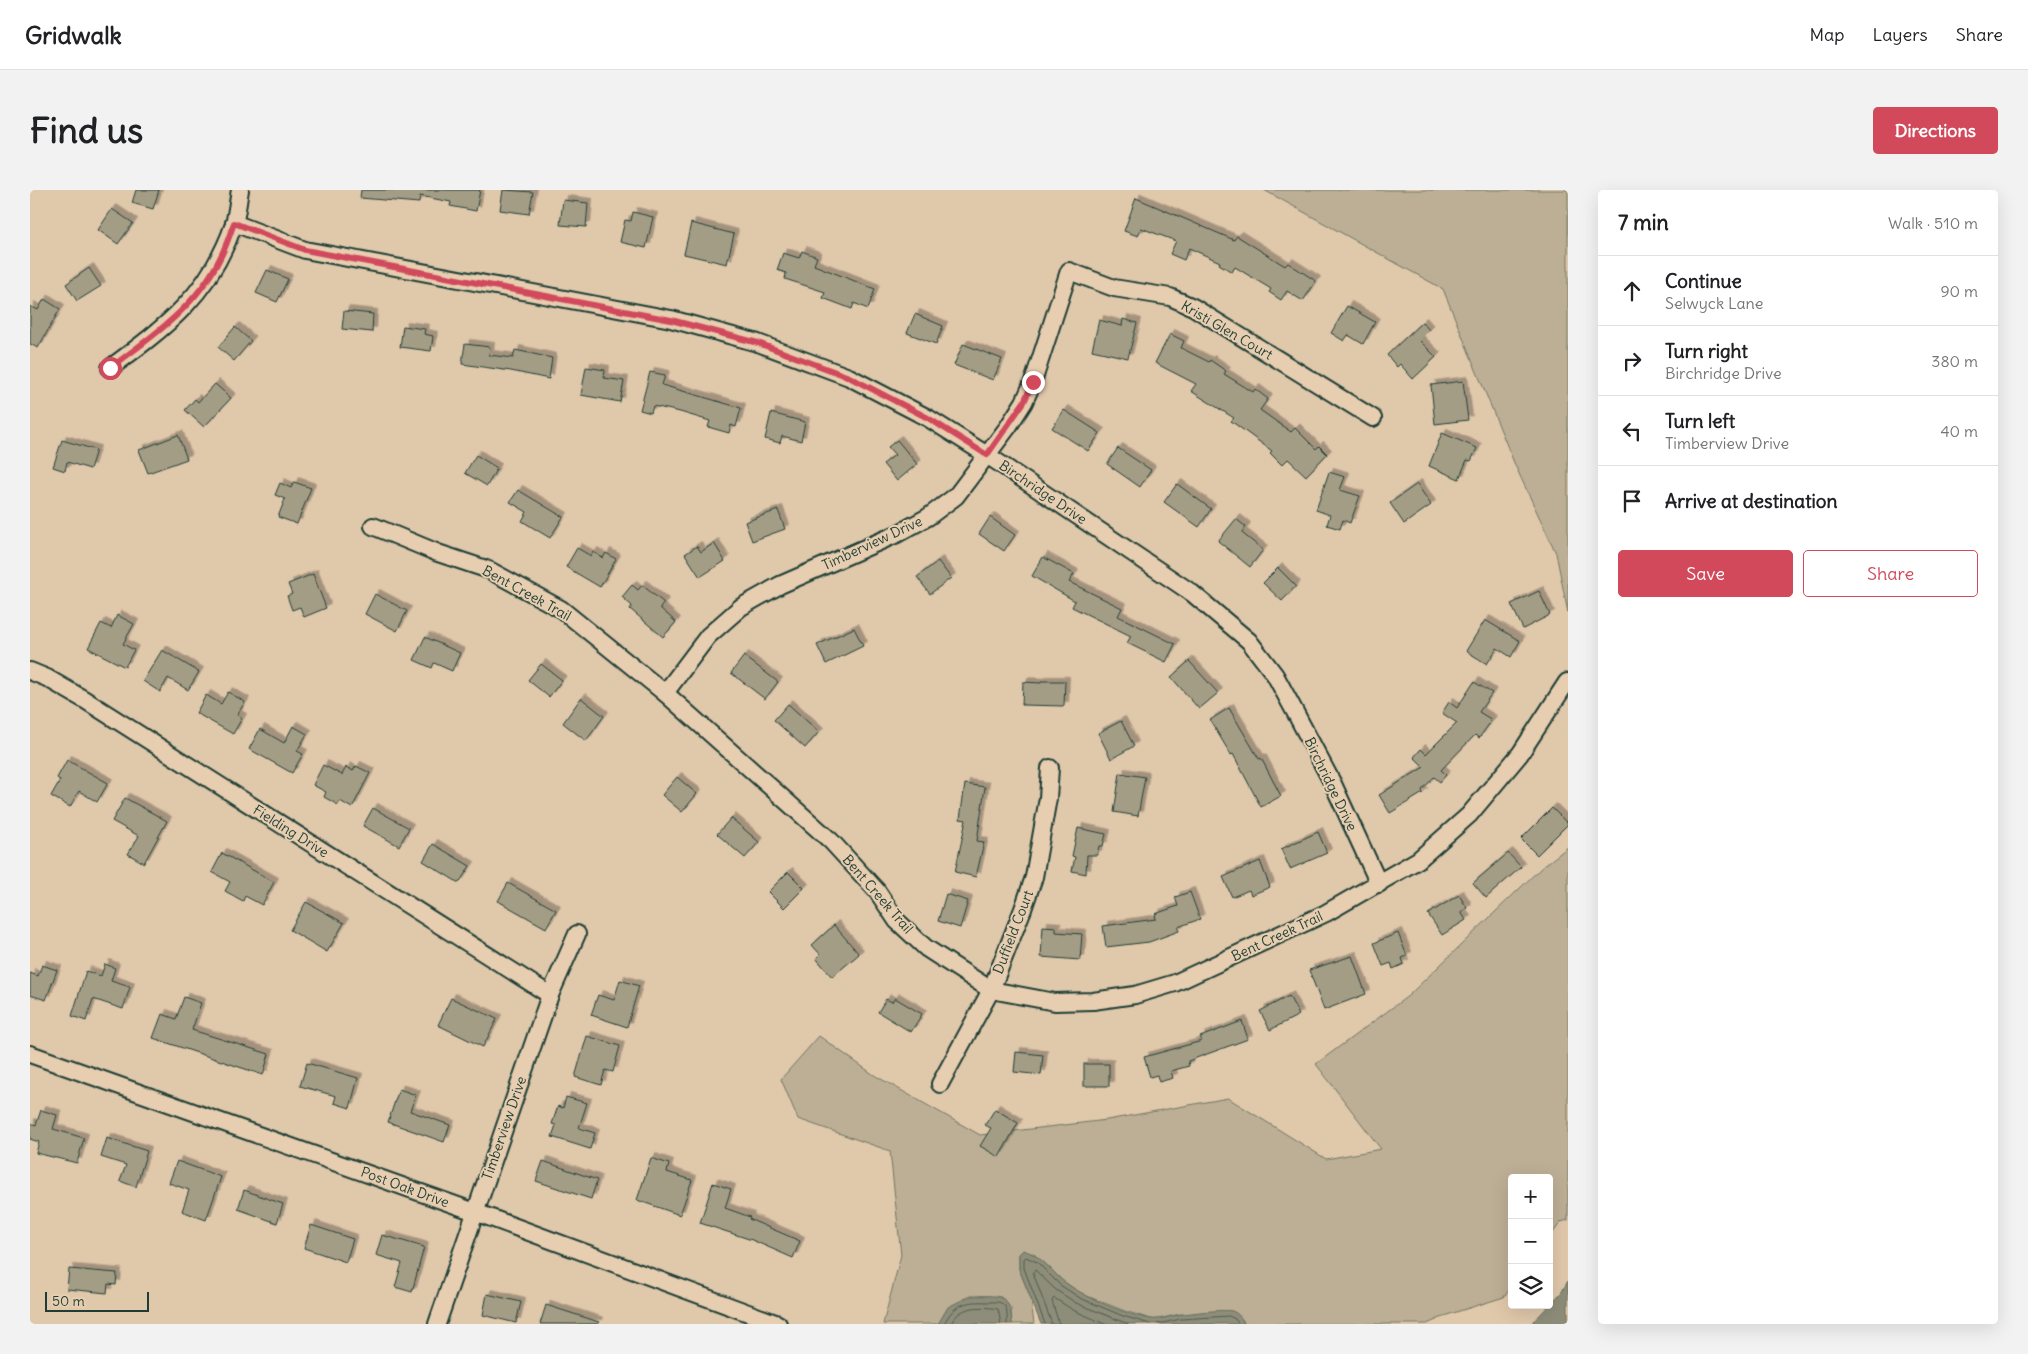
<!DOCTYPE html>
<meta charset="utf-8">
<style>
body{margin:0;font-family:Delius,sans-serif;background:#f2f2f2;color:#202124}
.controls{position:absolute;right:15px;bottom:15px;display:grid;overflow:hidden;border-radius:5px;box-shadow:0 5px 20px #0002}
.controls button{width:45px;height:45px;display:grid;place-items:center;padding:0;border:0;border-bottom:1px solid #e0e0e0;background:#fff;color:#202124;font:25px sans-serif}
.scale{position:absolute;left:15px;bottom:12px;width:104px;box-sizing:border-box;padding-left:5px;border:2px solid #1f3d34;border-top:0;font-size:14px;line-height:18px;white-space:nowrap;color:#1f3d34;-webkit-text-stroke:4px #e8ceb0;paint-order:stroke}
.stop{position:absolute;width:15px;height:15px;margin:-11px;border:4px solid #d1495b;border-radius:50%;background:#fff}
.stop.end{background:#d1495b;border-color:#fff;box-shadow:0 1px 5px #0008}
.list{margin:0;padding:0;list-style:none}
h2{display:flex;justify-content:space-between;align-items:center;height:65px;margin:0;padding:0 20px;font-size:21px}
h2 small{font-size:16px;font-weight:400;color:#757577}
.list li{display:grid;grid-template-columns:32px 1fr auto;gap:15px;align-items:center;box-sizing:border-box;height:70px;padding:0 20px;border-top:1px solid #e0e0e0}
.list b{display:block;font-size:19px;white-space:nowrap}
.list p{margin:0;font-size:16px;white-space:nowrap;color:#757577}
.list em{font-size:16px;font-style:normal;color:#757577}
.actions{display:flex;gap:10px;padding:15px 20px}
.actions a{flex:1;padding:11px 0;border:1px solid #d1495b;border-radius:5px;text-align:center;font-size:18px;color:#d1495b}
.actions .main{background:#d1495b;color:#fff}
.icon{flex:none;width:28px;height:28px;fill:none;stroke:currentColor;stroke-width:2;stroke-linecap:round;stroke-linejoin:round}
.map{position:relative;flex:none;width:1538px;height:1134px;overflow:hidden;border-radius:5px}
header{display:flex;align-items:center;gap:30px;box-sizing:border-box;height:70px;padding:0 25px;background:#fff;border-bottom:1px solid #e0e0e0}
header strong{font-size:24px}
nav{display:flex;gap:28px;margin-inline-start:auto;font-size:18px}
.intro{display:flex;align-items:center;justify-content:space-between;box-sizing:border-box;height:120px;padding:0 30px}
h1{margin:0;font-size:35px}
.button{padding:12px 22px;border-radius:5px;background:#d1495b;color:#fff;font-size:18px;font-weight:700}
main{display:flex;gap:30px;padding:0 30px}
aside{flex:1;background:#fff;border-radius:5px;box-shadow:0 5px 20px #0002}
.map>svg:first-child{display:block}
.green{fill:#bdaf95;stroke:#6e7664}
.water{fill:#8e8d79;stroke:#626d5d}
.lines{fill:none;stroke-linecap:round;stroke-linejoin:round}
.shore{stroke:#4b5d50;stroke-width:1}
.building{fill:#a49d86;stroke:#1f3d34;filter:url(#shadow)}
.street-casing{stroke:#1f3d34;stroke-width:20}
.street{stroke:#e8ceb0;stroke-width:16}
.route{stroke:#d1495b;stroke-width:6}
.labels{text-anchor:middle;stroke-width:4;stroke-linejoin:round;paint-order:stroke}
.street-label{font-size:14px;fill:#1f3d34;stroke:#e8ceb0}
</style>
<header>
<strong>Gridwalk</strong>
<nav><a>Map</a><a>Layers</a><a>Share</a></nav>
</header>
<div class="intro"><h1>Find us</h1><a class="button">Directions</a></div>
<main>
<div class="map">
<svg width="1538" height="1134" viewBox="0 0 1538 1134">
<defs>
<filter id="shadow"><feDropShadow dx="4.5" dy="-4.5" stdDeviation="0" flood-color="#0004"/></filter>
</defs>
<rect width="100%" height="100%" fill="#e0c8ab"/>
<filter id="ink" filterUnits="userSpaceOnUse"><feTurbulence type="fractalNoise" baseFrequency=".02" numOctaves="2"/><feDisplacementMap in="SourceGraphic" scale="10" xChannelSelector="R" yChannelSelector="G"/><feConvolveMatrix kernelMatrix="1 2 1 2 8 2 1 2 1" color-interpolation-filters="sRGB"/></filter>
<g filter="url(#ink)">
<!-- green -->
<g class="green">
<path d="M1234,0H1538V423L1526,363L1485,275L1413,99Z"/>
<path d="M1538,657V1030L1531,1032L1519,1048V988H1482V1096L1474,1107L1420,1124L1397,1134H1214L1213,1130L1150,1124L1124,1130L1095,1121L1052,1104L1033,1091L1003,1063L989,1064V1079L1001,1109L1004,1134H982L981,1118L971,1107L949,1106L910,1131L908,1134H853L871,1065L860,961L768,929L751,889L789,846L844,885L950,945L1077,930L1198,908L1296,969L1351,959L1286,874L1378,806L1511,678Z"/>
</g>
<!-- water -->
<g class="water">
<path d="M993,1060C1010,1065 1019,1078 1032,1090C1051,1106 1098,1126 1122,1129C1130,1130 1140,1126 1148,1125C1158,1123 1193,1119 1202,1121C1208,1123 1212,1128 1214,1134H1011L989,1079V1064Z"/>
<path d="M1538,1091V1134H1501L1531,1103Z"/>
<path d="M940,1106C968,1106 980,1101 982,1134H908L918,1117Z"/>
</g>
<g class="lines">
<!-- shore -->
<g class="shore">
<path d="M914,1134C924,1113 937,1111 959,1112C964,1112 970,1111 974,1115C978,1120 977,1128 977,1134"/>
<path d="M921,1134C929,1115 951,1116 968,1119L971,1134"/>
<path d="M1015,1134L994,1078V1069L996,1067L1007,1072L1030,1095L1050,1108L1093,1126L1120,1134"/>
<path d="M1022,1134L1003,1083L1005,1080L1026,1100L1046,1113L1098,1134"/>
<path d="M1029,1134L1022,1111L1024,1108L1043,1120L1075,1134"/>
<path d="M1127,1134L1151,1129L1199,1126L1205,1129L1209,1134"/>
</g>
</g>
<!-- building -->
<g class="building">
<path d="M106,0H129L123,19L102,13Z"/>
<path d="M331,0H450L446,21L420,16L421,12L390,6L389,13L330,8Z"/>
<path d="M473,0L503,2L499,24L470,20Z"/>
<path d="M1106,8L1204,50L1207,46L1255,76L1258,73L1286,91L1273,111L1257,101L1251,110L1239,102L1241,99L1205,77L1202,82L1189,74L1190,72L1159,58L1154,70L1140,64L1146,51L1111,38L1108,46L1094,41Z"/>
<path d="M533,10L558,13L556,37L530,35Z"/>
<path d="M82,19L103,33L88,54L68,40Z"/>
<path d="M603,22L623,27L616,58L590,52L595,30L601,31Z"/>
<path d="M661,33L704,44L697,74L654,64Z"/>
<path d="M772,61L787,67L784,75L845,99L838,119L824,113L822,119L793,108L795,102L755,89L756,83L747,80L753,63L769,68Z"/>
<path d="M59,78L71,96L47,111L36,94Z"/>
<path d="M237,80L258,89L247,112L226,103Z"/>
<path d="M14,109L30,119L8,158L0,154V116L8,120Z"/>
<path d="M1317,116L1345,132L1333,154L1318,145L1314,151L1301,143Z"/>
<path d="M314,121L343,124L342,142L312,139Z"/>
<path d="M885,124L913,136L906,154L877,143Z"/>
<path d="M1093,129L1107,133L1098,168L1062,160L1069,130L1092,136Z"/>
<path d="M1392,132L1399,140L1389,150L1406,167L1383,189L1370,174L1367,177L1357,165Z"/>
<path d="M373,136L395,139L394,144L403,146L401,161L370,157Z"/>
<path d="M205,137L221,151L204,171L188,157Z"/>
<path d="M1140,144L1154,151L1151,158L1179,172L1180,170L1196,181L1194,184L1223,202L1225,199L1238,209L1230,220L1261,242L1265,238L1286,259L1289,256L1297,264L1276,286L1258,269L1252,275L1240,263L1242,261L1201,231L1204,228L1161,201L1166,194L1125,173Z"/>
<path d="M435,154L460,157L459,165L483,168L485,160L522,168L519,189L481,181L432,174Z"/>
<path d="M933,154L972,169L963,190L924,175Z"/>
<path d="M556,177L575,180L574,188L594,191L590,212L551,205Z"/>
<path d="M620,182L635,185L632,195L711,218L706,237L701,235L699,243L678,237L680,231L650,222L623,216L621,223L610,220Z"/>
<path d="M1433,191L1438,230L1405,234L1401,195Z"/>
<path d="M185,194L201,208L174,237L155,220L165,209L168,212Z"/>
<path d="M1034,220L1070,243L1058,261L1022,238Z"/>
<path d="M741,223L775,232L771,251L752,246L750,253L735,249Z"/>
<path d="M1412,243L1447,258L1441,271L1437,270L1429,289L1399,276Z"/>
<path d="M148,245L157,269L118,283L109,260Z"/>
<path d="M32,250L66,260L60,279L37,272L35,281L23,277Z"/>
<path d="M867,250L887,274L867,291L853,274L865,265L858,257Z"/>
<path d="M1088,258L1121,280L1110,297L1077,274Z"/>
<path d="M446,265L467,278L457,296L435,283Z"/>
<path d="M1299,282L1315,287L1310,300L1330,306L1320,333L1313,330L1310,339L1297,335L1300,325L1286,320Z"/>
<path d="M264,292L281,298L267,334L248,327L255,309L245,305L250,293L261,298Z"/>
<path d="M1147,294L1181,319L1169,337L1134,312Z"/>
<path d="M1387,294L1401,315L1374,334L1360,313Z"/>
<path d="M488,300L533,327L520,348L492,331L497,322L480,312Z"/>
<path d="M748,320L755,339L722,351L715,332Z"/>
<path d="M960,327L985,345L974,361L949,344Z"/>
<path d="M1206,329L1216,337L1212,343L1233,360L1220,377L1188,351Z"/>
<path d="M684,353L695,371L670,387L655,364L667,356L671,362Z"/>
<path d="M547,358L561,366L563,362L573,368L576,363L586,369L570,397L536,377Z"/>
<path d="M1013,367L1044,384L1039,392L1092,418L1088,426L1145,454L1136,472L1097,453L1101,446L1042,417L1045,411L1002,386Z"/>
<path d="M908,371L921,388L900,404L887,387Z"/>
<path d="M1248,378L1266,396L1252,411L1233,393Z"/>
<path d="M283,384L296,418L274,427L270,417L262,420L257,406L262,404L258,394Z"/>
<path d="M602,395L608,400L612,395L634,413L630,418L646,432L633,447L600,419L602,416L592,407Z"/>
<path d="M1509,401L1520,425L1493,439L1481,414Z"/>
<path d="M345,404L377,421L367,441L335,424Z"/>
<path d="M87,425L104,434L93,454L104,460L95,477L58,458L71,433L81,438Z"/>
<path d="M1455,430L1490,451L1481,467L1467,458L1457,474L1436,461Z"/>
<path d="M824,438L833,456L796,474L787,455Z"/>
<path d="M395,447L430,463L422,481L404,473L402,478L384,470Z"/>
<path d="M132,460L169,482L158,500L138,488L130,502L113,491Z"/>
<path d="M714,466L748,492L735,509L701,483Z"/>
<path d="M1159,471L1188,503L1169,519L1141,487Z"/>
<path d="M511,474L532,490L519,507L498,490Z"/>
<path d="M1011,491H1035L1034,516L992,515L993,492L1011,493Z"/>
<path d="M1444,492L1462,503L1449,522L1462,530L1449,548L1445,545L1411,580L1416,585L1410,592L1404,587L1392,600L1393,603L1360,623L1349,605L1394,577L1384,567L1391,559L1396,564L1427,533L1412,523L1419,512L1427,518Z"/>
<path d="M198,502L215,512L207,525L212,528L203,544L166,523L176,505L191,514Z"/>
<path d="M551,508L574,526L556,551L533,533Z"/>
<path d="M758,514L789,542L775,558L744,530Z"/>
<path d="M1199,518L1229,569L1231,568L1251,606L1231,617L1203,564L1201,565L1180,530Z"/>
<path d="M1091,531L1104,556L1081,569L1068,543Z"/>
<path d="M263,536L277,544L267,561L273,564L262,583L219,559L230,539L254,553Z"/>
<path d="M37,570L78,593L67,612L49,601L40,617L21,606L30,590L27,588Z"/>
<path d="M293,575L312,585L316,577L323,581L326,576L340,583L322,618L310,611L308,615L294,607L296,602L283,595Z"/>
<path d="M1090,583L1115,587L1108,626L1084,622Z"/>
<path d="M647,587L667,604L652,622L632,605Z"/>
<path d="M935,594L955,597L947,651L954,652L946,687L925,682L936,630L930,629Z"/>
<path d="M95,608L137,631L114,673L98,664L109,646L82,631Z"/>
<path d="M343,618L379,638L369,656L333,636Z"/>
<path d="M1522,618L1538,634L1507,665L1491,649Z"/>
<path d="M701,628L729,652L715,668L687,644Z"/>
<path d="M1048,638L1076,644L1073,656H1069L1067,665H1057L1056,684L1042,681L1045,667L1042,666Z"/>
<path d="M1288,642L1297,663L1260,679L1251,659Z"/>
<path d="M403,654L440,676L429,693L393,671Z"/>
<path d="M192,663L244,692L232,715L215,706L213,711L195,701L200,692L182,682Z"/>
<path d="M1478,663L1491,677L1456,708L1443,693Z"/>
<path d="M1230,671L1240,697L1221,705L1219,700L1202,707L1193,687Z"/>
<path d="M758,682L774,698L754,718L738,702Z"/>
<path d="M478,693L526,720L516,738L468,711Z"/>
<path d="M1160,702L1170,729L1148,737L1149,741L1119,752L1076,757L1073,736L1126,729L1125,724L1148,716L1145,707Z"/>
<path d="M916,704L938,711L930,738L908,731Z"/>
<path d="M1429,705L1437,718L1431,722L1436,730L1412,745L1398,724Z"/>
<path d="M276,712L314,733L297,762L260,740Z"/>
<path d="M804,735L829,764L802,787L786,768L790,764L782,755Z"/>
<path d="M1013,736L1026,737V742L1052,744L1050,770L1011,767Z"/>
<path d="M1368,743L1377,766L1372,768L1374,774L1363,779L1361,773L1353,776L1344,753Z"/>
<path d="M1322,766L1336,804L1294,820L1279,780Z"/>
<path d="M75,774L85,778L81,791L100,797L93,819L63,809L56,831L42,826L56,781L71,786Z"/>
<path d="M12,775L27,780L16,810L0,805V783L8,786Z"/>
<path d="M590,790L609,796L597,837L561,825L568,805L584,810Z"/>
<path d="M1259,806L1269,825L1240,840L1230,821Z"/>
<path d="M154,807L171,813L162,840L239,864L233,885L123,848L132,824L146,829Z"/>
<path d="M421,808L467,829L453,857L408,835Z"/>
<path d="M865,808L892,824L881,842L848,822L856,809L862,812Z"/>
<path d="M1212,831L1218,849L1158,871L1159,876L1141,881L1143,888L1129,892L1127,885L1120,887L1114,867L1172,851L1170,847Z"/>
<path d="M557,846L590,856L583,882L575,880L571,895L545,887Z"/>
<path d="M986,862L1013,865L1011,885L984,882Z"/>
<path d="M277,873L328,888L320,918L304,913L306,906L270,896Z"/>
<rect x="1054" y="874" width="25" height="22"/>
<path d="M369,899L386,905L380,921L420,935L414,952L358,932Z"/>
<path d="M536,907L557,913L549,938L565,943L560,959L522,947L526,935L522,934L528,916L533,918Z"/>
<path d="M965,919L988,933L969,967L950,956L961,938L955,935Z"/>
<path d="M11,920L27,925L23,939L54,948L47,973L6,963L9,952L0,949V933L6,935Z"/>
<path d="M77,948L117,961L106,997L90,991L96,975L71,967Z"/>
<path d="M621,968L639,974L637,982L662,990L650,1025L607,1010Z"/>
<path d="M147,971L191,987L176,1030L152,1021L159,1000L139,993Z"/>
<path d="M513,971L567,990L561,1009L506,991Z"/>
<path d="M683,993L701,999L695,1018L720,1027L719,1029L770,1051L763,1068L722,1050L670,1033Z"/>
<path d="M214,1000L253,1014L247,1033L208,1019Z"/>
<path d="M281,1035L323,1049L316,1072L274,1058Z"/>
<path d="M352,1045L394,1057L382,1102L365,1097L372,1073L346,1065Z"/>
<path d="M39,1079L87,1083L86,1095L78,1094L77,1103L37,1099Z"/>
<path d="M457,1104L491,1112L486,1133L453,1125Z"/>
<path d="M516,1115L569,1132L568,1134H510Z"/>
</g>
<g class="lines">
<!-- street casing -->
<g class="street-casing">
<g id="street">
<path d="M204,33L275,60L641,129L728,153L819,187L898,228L957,265L1162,403L1219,451L1245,485L1265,522L1303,594L1349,694"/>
<path d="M80,178C137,136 180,104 204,34C207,23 208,11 210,0"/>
<path d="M343,336L408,363L459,380L531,419L635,503L801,651L847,701L867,731L896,758L961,800L1025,812L1063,811L1105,805L1145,793L1296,723L1388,670L1439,625L1490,564L1537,492"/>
<path d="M0,481L17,488L55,510L520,805"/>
<path d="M635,503L678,446L711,417L750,395L867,344L898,327L926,306L978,237L994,212L1003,192L1039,81L1084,98L1140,107L1163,117L1343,228"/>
<path d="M0,864L445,1022L748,1134"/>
<path d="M910,894L961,800L993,719L1004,687L1018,608L1020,578"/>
<path d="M407,1134L520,805L547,744"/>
</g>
</g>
<!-- street -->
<use href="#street" class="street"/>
</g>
</g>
<g class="lines" filter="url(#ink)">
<!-- route -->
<path class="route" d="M80,178C122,147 167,116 190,68C196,57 200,44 204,33L275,60L641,130L728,153L819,187L898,228L957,265L994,212L1003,192"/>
</g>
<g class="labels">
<!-- street labels -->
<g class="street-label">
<text transform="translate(1197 140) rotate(30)" y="5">Kristi Glen Court</text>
<text transform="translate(1013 302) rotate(34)" y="5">Birchridge Drive</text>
<text transform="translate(842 353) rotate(-25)" y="5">Timberview Drive</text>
<text transform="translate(497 403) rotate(29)" y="5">Bent Creek Trail</text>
<text transform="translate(1301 594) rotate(64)" y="5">Birchridge Drive</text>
<text transform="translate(261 641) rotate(32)" y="5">Fielding Drive</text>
<text transform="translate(848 704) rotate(49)" y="5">Bent Creek Trail</text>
<text transform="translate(983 742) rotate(-69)" y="5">Duffield Court</text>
<text transform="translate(1247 746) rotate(-25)" y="5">Bent Creek Trail</text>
<text transform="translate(474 938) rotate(-71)" y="5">Timberview Drive</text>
<text transform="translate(375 997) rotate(20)" y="5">Post Oak Drive</text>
</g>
</g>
</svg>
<div class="controls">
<button>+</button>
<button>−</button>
<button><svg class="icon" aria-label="layers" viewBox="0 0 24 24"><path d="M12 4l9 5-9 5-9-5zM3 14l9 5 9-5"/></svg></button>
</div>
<div class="scale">50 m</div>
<div class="stop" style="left:80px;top:178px"></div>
<div class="stop end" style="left:1003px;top:192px"></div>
</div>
<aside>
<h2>7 min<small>Walk · 510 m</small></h2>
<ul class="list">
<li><svg class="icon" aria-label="ahead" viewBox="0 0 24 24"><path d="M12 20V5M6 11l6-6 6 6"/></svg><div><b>Continue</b><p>Selwyck Lane</p></div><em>90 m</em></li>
<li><svg class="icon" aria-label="right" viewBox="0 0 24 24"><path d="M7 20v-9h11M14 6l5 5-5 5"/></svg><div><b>Turn right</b><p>Birchridge Drive</p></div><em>380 m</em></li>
<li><svg class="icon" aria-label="left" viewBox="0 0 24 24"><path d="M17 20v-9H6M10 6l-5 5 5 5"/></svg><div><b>Turn left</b><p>Timberview Drive</p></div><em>40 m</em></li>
<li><svg class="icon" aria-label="arrive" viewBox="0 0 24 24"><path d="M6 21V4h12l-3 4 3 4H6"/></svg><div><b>Arrive at destination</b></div></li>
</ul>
<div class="actions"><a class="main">Save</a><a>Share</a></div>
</aside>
</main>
